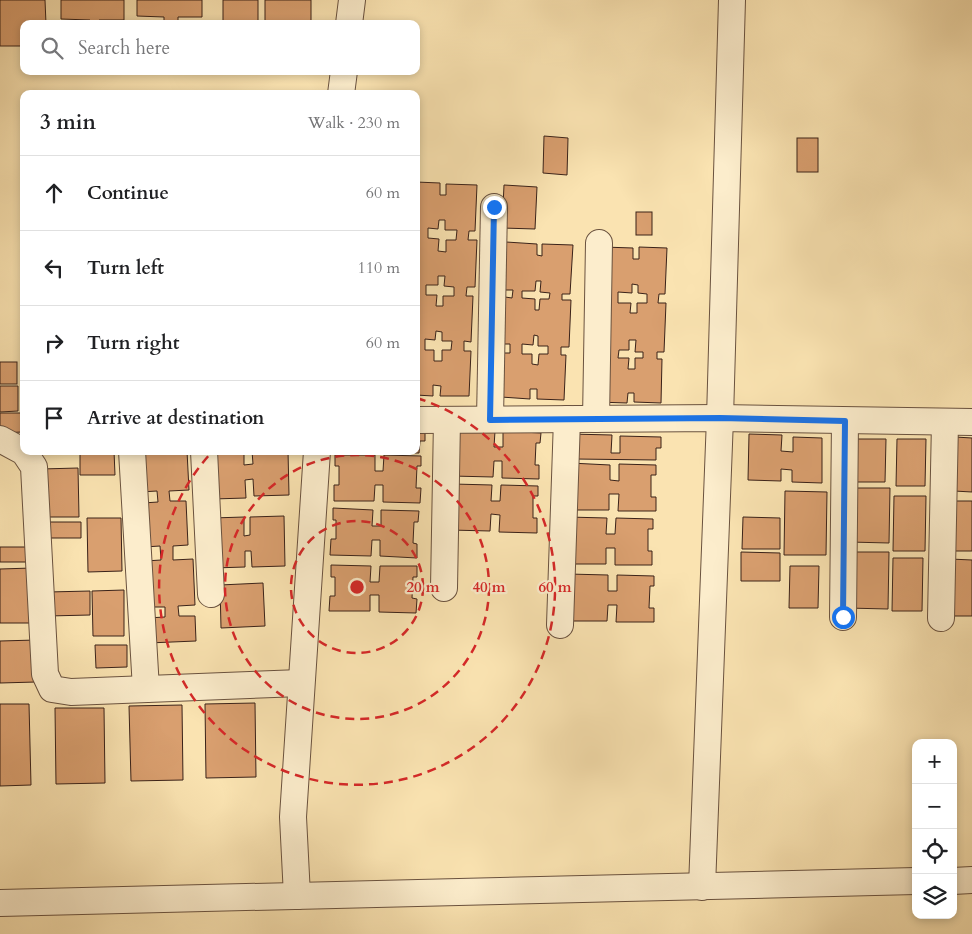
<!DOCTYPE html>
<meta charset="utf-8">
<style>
body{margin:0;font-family:Cardo,serif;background:#f6f6f6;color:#202124}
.controls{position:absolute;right:15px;bottom:15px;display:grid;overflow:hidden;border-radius:10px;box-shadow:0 2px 8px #0003}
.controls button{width:45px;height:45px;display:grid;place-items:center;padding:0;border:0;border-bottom:1px solid #e0e0e0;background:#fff;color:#202124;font:25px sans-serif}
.stop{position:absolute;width:15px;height:15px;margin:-11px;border:4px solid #1a73e8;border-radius:50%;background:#fff}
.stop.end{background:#1a73e8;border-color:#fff;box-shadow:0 1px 5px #0008}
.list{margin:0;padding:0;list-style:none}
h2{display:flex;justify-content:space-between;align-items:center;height:65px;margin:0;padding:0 20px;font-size:21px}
h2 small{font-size:16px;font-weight:400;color:#757577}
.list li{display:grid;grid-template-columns:32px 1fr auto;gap:15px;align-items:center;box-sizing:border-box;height:75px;padding:0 20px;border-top:1px solid #e0e0e0}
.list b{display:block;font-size:19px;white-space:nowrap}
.list em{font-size:16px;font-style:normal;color:#757577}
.icon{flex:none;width:28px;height:28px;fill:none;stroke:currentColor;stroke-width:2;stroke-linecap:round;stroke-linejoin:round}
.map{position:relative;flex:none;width:972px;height:934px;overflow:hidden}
.search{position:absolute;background:#fff;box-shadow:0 2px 8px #0003;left:20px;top:20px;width:400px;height:55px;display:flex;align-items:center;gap:12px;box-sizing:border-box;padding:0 18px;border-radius:10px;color:#757577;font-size:19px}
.panel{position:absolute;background:#fff;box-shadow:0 2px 8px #0003;left:20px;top:90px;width:400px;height:365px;border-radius:10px}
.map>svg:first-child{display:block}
.building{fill:#d99f6f;stroke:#3a2219;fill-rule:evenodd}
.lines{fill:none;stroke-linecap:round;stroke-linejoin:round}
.street-casing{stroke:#6a523f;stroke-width:28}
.street{stroke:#fcedcc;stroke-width:26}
.route{stroke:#1a73e8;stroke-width:6}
.ring{fill:none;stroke:#d62828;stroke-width:2.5;stroke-dasharray:9 6}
.centre{fill:#d62828;stroke:#fcedcc;stroke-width:2.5}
.ring-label{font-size:15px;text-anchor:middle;font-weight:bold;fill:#d62828;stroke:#fcedcc;stroke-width:4.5;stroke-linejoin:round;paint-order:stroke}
</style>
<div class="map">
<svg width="972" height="934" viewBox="0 0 972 934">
<rect width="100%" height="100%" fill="#fae3b1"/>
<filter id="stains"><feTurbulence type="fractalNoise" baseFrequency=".004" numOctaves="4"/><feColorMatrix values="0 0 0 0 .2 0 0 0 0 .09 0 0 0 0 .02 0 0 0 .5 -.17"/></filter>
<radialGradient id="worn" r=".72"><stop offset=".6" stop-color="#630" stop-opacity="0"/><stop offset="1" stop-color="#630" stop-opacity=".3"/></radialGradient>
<!-- building -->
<g class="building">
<path d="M0,0H45L46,24H24V46H0Z"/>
<path d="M61,0H124V20H99V24H90V20L61,19Z"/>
<path d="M137,0H202V17H178V23L201,24H138L164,23V17L137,16Z"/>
<rect x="223" y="0" width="35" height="24"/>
<rect x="265" y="0" width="46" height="24"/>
<path d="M134,71H186V72L134,73Z"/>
<path d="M544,136L568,138L567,175L543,173Z"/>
<rect x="797" y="138" width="21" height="34"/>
<path d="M416,182L440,183V195H446V184L477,185L475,231H469L468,240H477L475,287H467L466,296H473L471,342L464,341V351H471L469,396H440L441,386L433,385V396L416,395V238H418V228H416ZM439,220H445V230H457L456,240H446V252L438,251L439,239L428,238V228L438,229ZM438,276H445L444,286L454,287V296H443V306H436L437,295H426V285H438ZM436,331L442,332V341H452L451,350H442V361H434V350H425V339L435,340Z"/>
<path d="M504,185L537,187L535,229L502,228Z"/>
<rect x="636" y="212" width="16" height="23"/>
<path d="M506,242L537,244V255L542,256V244L573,245L570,294H562V300H571L569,347H561V355H566L564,400L537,399V389H530V399L501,397L503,353H510V344H503L505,297L512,298L513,290H504ZM536,281H541L540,292L550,293L549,299H540L539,310H535V299L522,298V291H535ZM534,335L538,336V346H548V354H539L538,365L532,364V354H522V344L533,345Z"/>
<path d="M603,247L633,248V259H639V247L667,248L665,294H659L658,303H666L664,352H657V359H662L661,403L634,402V393H628L627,403L597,402ZM632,284L638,285V293L647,294V303H637V313H630L631,303H618V292L632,293ZM629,340H636L635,352H643V358H635V369H628L629,358H618L619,350H629Z"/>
<rect x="0" y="362" width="17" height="22"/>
<path d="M0,386H18V411L0,412Z"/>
<path d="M0,413H21L22,432L0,433Z"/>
<path d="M416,429H425V441H420L419,453L339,452L416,451Z"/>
<path d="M455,429L495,431L494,447H503V431L541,433L540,443H536L535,465H539V479L502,478V461H494L493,477L452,476Z"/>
<path d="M570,434L612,435L611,453H620V436L661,437V448H656V460L575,459Z"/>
<path d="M749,434L782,435L781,451L793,452V437L822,438V483L792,482V470L781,469V481L748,480Z"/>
<path d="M955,437L972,438V492L954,491Z"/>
<path d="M851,439H886L885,482H851Z"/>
<path d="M897,439H926L925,486H896Z"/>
<path d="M80,451H114L115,475H80Z"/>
<path d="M139,451H187L189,490L169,491L170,501H186L188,545L173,546V560L193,559L195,605L178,606L179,616H195L196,641L148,643L147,618L165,617V607H147L145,561L161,560L160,546L144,547L143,503L158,502L157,491L140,492Z"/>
<path d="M211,451H244V465L253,464L252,451H288L289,495L254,496L253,479L245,480L246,498L213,499Z"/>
<path d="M335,455H375V471H383L384,455L421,456V466H417L416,488H421L420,503L383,502V485H375L374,501H334V485H339V466H335Z"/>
<path d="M570,463L610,465V480L619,481V464L656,465V475H651V497H656V511H618L619,494H609V510H569Z"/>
<path d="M78,468L79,517H42L41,469Z"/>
<path d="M453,484L492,485L491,501H500L501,485L538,486V496H533V518H537V533L499,532L500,515L491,514L490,531L450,530Z"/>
<path d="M850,488H890L889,543L849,542Z"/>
<path d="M785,491L827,492L826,555H784Z"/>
<path d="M894,496H926L925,551H893Z"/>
<path d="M953,501H972V551H952Z"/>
<path d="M333,508L373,510L372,526H381V510L419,511L418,522H414L413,543L417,544V558L380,556V540H372L371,556L330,555L331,539H336V520H333Z"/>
<path d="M284,516L285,566L252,567L251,551H245V567L213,568L212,518L244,517V536L250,535V517Z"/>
<path d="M567,517L607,518L606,534H615L616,518L653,519V529H648V551H652V565H615V548H606V564H565Z"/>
<path d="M743,517L780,518V549H742Z"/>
<path d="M87,518H121L122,571L88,572Z"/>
<path d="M43,522H81V538H44Z"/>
<rect x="0" y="547" width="29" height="15"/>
<path d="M741,552L780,553V581H741Z"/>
<path d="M848,552H889L888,609L847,608Z"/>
<path d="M893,558H923L922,611H892Z"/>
<path d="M950,559L972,560V616H949Z"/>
<path d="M331,565L371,566L370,582H379L380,566H417V577H413L412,598L417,599L416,613L379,612V595H370V611H329L330,596H335V577H331Z"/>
<path d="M790,566H819L818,608H789Z"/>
<path d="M32,568L33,623H0V569Z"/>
<path d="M568,574L608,575V591H617V575L654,576V586H650L649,608H654V622H616L617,605H608L607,621H567Z"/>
<path d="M263,583L265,626L221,628L220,585Z"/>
<path d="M124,590V636H93L92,591Z"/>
<path d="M90,591V615L48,616V592Z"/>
<path d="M36,640V682L0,683V641Z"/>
<path d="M95,645H127V667L96,668Z"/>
<path d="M255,703L256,777L206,778L205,704Z"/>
<path d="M0,704H29L31,785L0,786Z"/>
<path d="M182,705L183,780L131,781L129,706Z"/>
<path d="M55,708H104L105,783L56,784Z"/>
</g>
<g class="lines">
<!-- street casing -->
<g class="street-casing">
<g id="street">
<path d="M349,24L352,0"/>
<path d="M341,94L344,71"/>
<path d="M490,419L494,207"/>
<path d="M596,419L599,243"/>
<path d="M416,420L720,418L972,422"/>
<path d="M0,439L24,452L34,467L45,674L52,689L71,692L301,683"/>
<path d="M132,451L146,689"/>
<path d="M204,451L211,594"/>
<path d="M444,588L447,420"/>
<path d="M843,617L845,421"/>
<path d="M941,618L945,422"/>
<path d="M560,625L567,419"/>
<path d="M953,881L972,880"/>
<path d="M702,887L720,418L732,0"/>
<path d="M297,896L293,817L317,451"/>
<path d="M0,903L916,881"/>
</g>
</g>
<!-- street -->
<use href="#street" class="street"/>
</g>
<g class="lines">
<!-- route -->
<path class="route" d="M494,207L490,420L720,418L845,421L843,617"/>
</g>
<!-- distance rings -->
<g class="ring">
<circle cx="357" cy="587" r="66"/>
<circle cx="357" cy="587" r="132"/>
<path d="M417 398A198 198 0 1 1 212 452"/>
</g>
<circle cx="357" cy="587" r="8" class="centre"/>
<g class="ring-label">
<text x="423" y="592">20 m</text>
<text x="489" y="592">40 m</text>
<text x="555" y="592">60 m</text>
</g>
<rect width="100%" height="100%" filter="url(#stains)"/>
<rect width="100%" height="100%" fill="url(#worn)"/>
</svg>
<div class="controls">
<button>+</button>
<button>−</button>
<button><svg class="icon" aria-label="locate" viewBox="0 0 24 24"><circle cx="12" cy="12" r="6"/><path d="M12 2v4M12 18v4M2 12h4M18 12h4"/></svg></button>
<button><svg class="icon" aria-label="layers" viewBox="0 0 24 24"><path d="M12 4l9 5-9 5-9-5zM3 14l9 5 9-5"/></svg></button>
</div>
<div class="stop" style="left:843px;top:617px"></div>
<div class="stop end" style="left:494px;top:207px"></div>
<div class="search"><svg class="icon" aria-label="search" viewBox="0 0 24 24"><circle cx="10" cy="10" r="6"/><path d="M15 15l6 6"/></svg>Search here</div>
<section class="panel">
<h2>3 min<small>Walk · 230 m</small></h2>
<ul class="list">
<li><svg class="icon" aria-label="ahead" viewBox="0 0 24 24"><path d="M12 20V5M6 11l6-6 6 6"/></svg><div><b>Continue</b></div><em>60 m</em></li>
<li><svg class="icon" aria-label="left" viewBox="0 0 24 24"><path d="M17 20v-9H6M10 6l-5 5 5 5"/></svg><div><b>Turn left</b></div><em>110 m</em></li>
<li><svg class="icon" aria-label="right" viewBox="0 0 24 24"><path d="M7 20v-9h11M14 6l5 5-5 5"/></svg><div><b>Turn right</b></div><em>60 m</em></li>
<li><svg class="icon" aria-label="arrive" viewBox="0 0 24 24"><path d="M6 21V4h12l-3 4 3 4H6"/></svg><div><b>Arrive at destination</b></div></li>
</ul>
</section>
</div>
